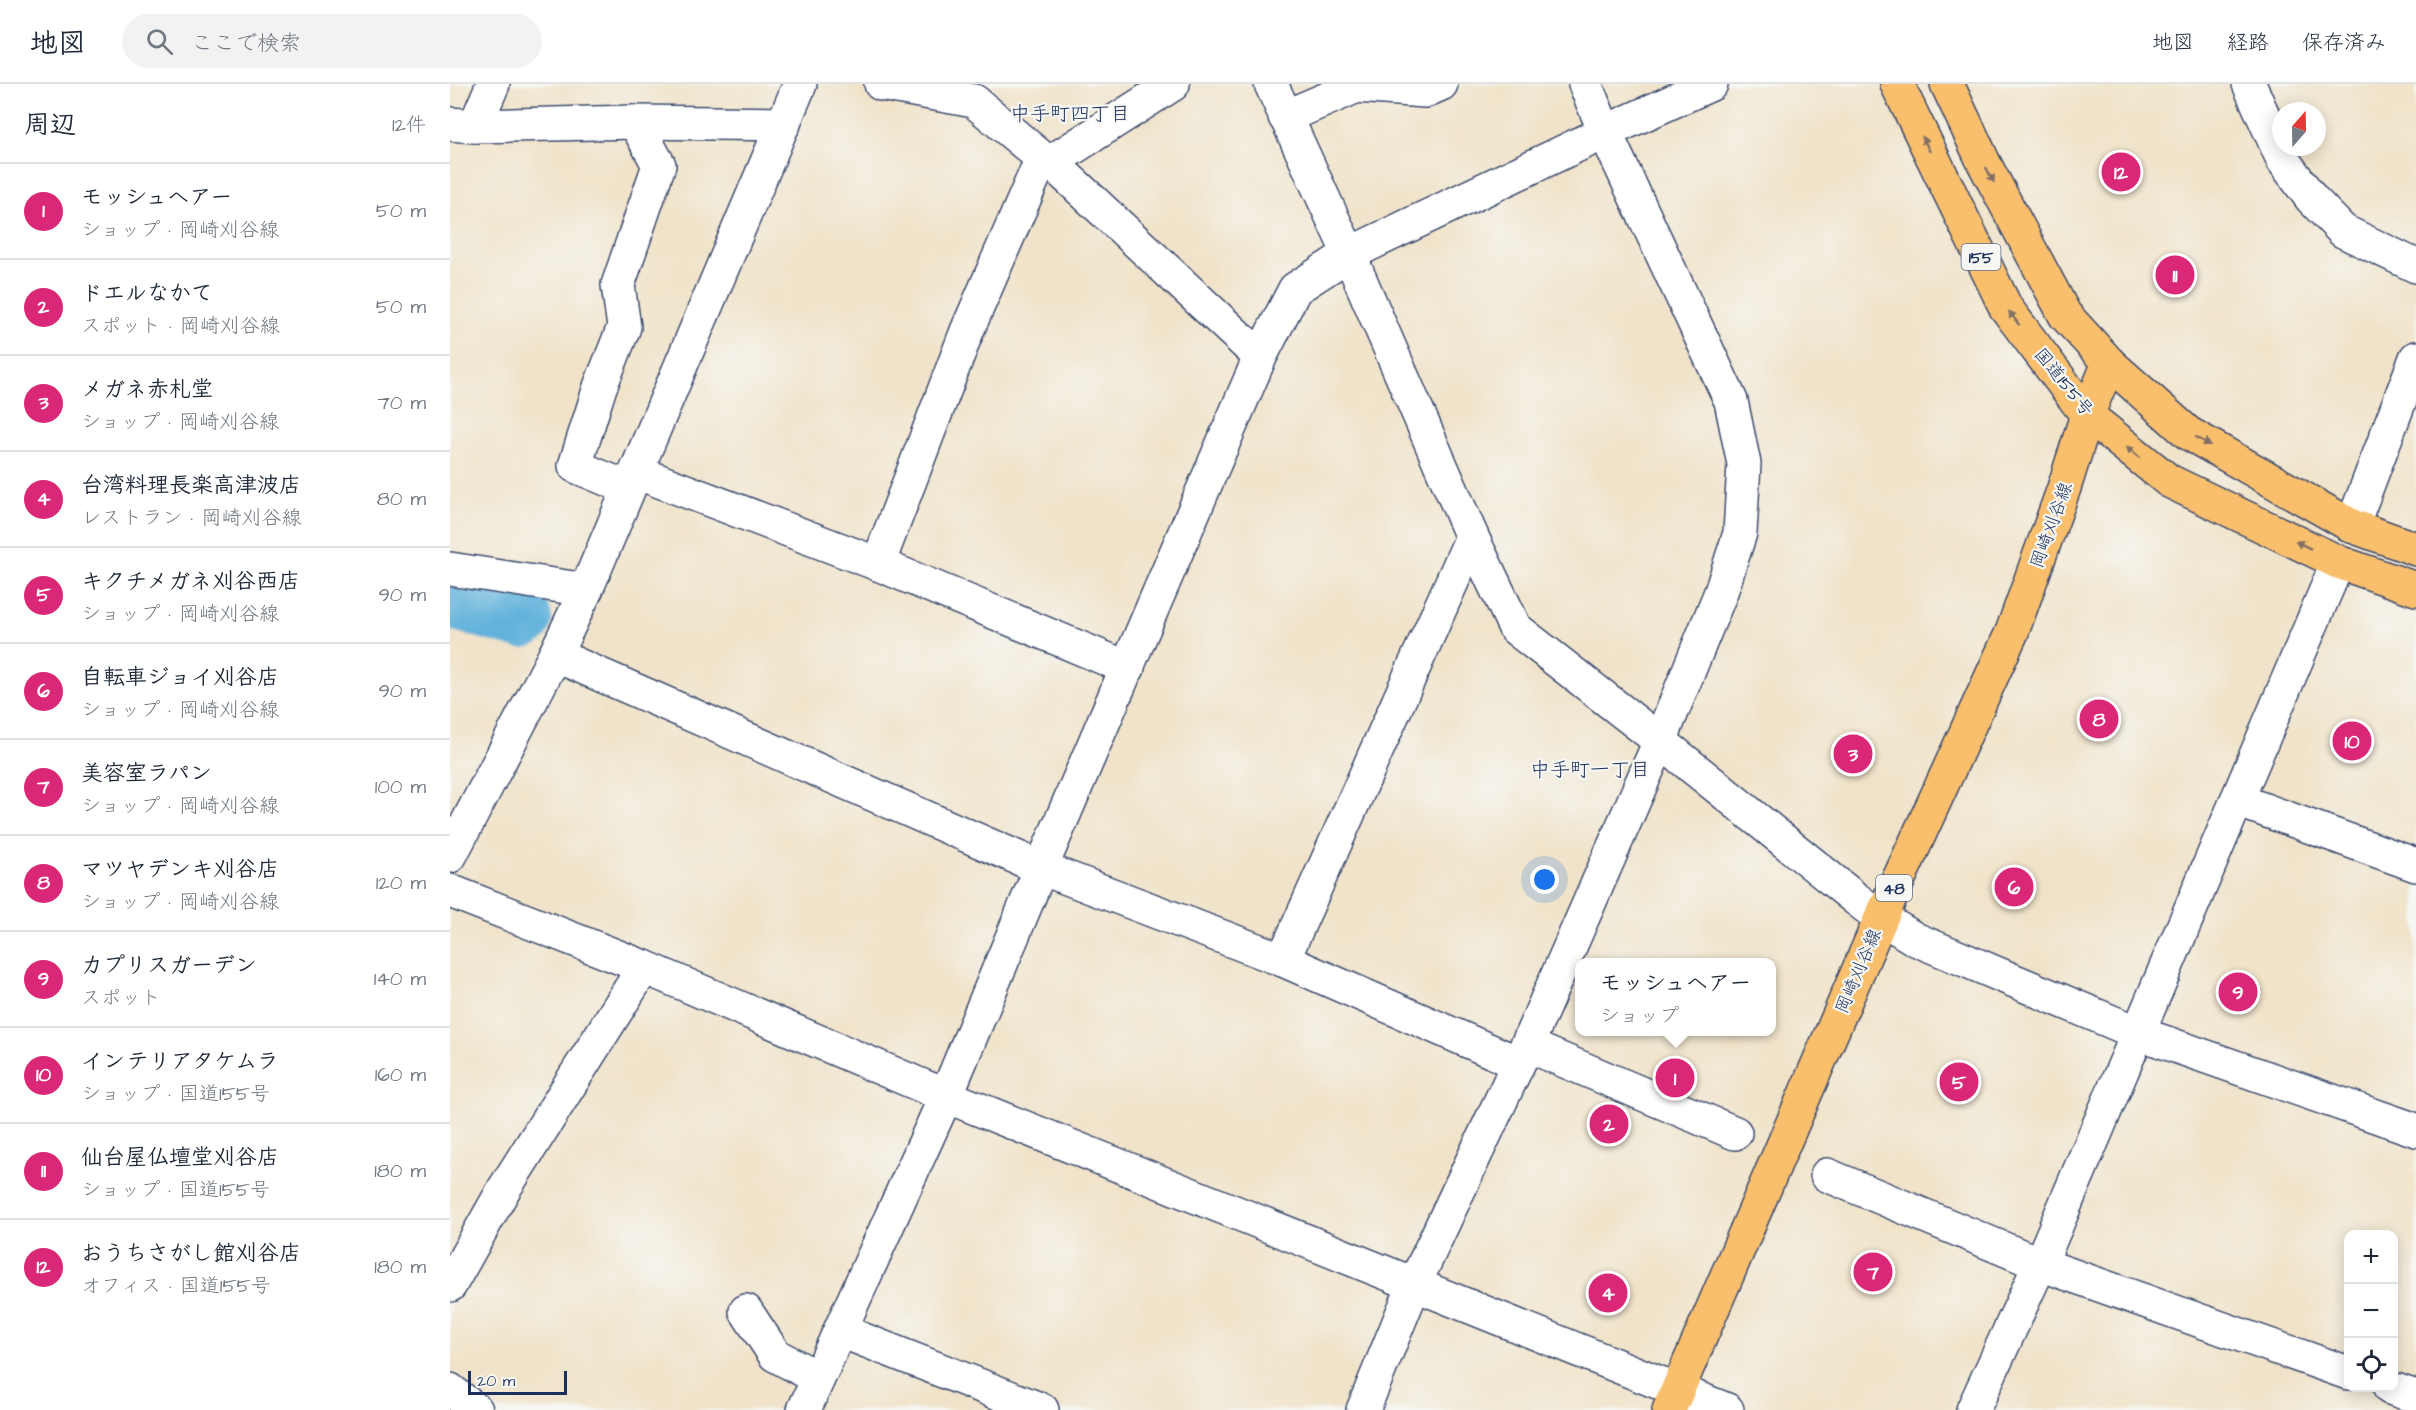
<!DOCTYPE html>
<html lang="ja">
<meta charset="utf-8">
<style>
body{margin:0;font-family:"Architects Daughter","Klee One",sans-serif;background:#f2f2f3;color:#1f2937}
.controls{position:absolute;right:18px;bottom:18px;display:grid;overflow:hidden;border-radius:12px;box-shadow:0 3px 15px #0003}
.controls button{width:54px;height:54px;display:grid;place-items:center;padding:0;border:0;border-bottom:2px solid #e0e1e3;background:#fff;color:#1f2937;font:30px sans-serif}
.compass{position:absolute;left:1822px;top:18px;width:54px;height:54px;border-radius:50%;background:#fff;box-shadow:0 3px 15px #0003;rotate:20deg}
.scale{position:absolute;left:18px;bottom:15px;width:99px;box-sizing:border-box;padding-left:6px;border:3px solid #1b2f5e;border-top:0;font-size:16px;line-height:21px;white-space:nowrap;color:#1b2f5e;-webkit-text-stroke:4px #f6f6f2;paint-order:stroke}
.you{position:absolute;left:1095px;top:796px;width:21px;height:21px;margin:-15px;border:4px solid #fff;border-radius:50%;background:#1a73e8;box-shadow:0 0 0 9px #1a73e833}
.badge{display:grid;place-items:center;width:39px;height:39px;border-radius:50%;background:#db2777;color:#fff;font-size:20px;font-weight:700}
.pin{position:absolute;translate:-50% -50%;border:3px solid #fff;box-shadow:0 2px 6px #0006}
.popup{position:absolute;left:1125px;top:874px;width:201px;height:78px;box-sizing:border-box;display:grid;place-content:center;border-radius:12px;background:#fff;filter:drop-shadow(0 2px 4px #0005);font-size:20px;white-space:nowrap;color:#747a83}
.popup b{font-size:22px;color:#1f2937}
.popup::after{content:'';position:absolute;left:50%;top:100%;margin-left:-12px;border:12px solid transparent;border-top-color:#fff}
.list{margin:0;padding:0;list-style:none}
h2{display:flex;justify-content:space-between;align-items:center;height:78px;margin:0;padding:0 24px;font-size:26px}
h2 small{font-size:20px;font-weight:400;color:#747a83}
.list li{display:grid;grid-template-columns:39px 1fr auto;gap:18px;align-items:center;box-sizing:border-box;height:96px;padding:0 24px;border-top:2px solid #e0e1e3}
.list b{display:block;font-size:22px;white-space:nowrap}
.list p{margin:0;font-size:20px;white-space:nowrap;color:#747a83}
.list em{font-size:20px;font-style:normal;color:#747a83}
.icon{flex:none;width:33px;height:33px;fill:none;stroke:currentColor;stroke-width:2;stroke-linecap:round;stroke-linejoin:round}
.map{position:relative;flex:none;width:1966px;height:1326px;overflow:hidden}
header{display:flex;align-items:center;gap:36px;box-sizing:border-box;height:84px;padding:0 30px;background:#fff;border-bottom:2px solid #e0e1e3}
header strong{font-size:28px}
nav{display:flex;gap:33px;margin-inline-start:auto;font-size:21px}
.search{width:420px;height:54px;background:#f2f2f3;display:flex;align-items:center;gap:15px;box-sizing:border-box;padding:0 21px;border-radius:33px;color:#747a83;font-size:22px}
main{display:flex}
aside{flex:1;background:#fff}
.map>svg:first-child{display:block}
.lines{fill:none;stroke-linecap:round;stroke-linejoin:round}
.river{stroke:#62b2dc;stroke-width:60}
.minor-casing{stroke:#3b4a6e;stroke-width:36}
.major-casing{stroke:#3b4a6e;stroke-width:36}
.highway-casing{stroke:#3b4a6e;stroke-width:36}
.minor{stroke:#fff;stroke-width:33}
.major{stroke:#f9bf6c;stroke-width:33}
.highway{stroke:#f9bf6c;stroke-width:33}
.oneway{fill:#7f7064}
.labels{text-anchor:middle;stroke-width:4.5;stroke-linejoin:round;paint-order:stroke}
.shield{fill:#f6f6f2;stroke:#5d6b8a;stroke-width:1.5}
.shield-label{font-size:16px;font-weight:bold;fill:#1b2f5e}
.street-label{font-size:18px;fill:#1b2f5e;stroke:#f6f6f2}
.neighbourhood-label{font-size:20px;fill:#1b2f5e;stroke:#f6f6f2}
</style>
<header>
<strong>地図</strong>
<div class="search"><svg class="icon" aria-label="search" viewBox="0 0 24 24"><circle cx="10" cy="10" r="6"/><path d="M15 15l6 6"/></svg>ここで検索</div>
<nav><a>地図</a><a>経路</a><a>保存済み</a></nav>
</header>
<main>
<aside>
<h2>周辺<small>12件</small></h2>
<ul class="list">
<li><span class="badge">1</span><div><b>モッシュヘアー</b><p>ショップ · 岡崎刈谷線</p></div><em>50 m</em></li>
<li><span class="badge">2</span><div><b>ドエルなかて</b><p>スポット · 岡崎刈谷線</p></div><em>50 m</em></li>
<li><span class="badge">3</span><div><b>メガネ赤札堂</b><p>ショップ · 岡崎刈谷線</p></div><em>70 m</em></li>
<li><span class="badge">4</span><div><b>台湾料理長楽高津波店</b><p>レストラン · 岡崎刈谷線</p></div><em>80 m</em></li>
<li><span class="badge">5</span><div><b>キクチメガネ刈谷西店</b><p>ショップ · 岡崎刈谷線</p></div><em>90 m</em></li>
<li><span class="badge">6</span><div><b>自転車ジョイ刈谷店</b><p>ショップ · 岡崎刈谷線</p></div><em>90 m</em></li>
<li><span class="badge">7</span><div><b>美容室ラパン</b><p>ショップ · 岡崎刈谷線</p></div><em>100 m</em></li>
<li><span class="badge">8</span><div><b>マツヤデンキ刈谷店</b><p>ショップ · 岡崎刈谷線</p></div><em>120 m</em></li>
<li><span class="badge">9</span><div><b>カプリスガーデン</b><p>スポット</p></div><em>140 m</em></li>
<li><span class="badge">10</span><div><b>インテリアタケムラ</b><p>ショップ · 国道155号</p></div><em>160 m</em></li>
<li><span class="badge">11</span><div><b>仙台屋仏壇堂刈谷店</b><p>ショップ · 国道155号</p></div><em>180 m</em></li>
<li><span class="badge">12</span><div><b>おうちさがし館刈谷店</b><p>オフィス · 国道155号</p></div><em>180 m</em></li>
</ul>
</aside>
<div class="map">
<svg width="1966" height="1326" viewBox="0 0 1966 1326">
<rect width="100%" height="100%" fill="#f6f6f2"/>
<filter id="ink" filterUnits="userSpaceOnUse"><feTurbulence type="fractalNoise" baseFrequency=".0167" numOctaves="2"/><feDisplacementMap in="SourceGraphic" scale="12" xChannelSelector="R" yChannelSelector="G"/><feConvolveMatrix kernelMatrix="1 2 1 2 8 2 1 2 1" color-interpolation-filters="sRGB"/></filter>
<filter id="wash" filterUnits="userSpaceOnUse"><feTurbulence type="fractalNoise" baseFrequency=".008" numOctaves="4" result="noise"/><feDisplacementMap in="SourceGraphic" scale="24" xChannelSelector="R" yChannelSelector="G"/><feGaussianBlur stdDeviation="1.35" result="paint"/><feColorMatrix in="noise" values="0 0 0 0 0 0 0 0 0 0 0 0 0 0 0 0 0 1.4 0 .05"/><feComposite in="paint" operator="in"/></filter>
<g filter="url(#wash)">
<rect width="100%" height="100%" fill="#f0e3c9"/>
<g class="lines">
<!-- river -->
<path class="river" d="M0,515L72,535"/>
</g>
</g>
<g filter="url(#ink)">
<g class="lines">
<!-- minor casing -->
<g class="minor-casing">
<g id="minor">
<path d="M431,0L524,17L592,74L601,78L810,273"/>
<path d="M821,0L899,170L1022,453L1065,544L1210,657L1406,815L1431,834L1465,855L1688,949L1966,1046"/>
<path d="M1799,0L1833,76L1861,114L1893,147L1966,182"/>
<path d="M835,33L907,2L975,7L991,0"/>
<path d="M0,40L25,42L185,38L334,40"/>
<path d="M25,42L43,0"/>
<path d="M601,78L723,0"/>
<path d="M186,388L428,480L678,584"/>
<path d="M178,404L125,382L150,303L174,243L168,201L209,81L185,38"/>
<path d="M1902,442L1966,274"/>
<path d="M428,480L517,247L592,74"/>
<path d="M0,485L136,506"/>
<path d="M105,571L591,784L833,876L1068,979"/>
<path d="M1787,716L1966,781"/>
<path d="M0,772L105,571L136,506L350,0"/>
<path d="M0,807L194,883L496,1012L1277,1326"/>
<path d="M833,876L1022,453"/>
<path d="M1077,961L1285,1049"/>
<path d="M1377,1091L1590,1180L1898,1289"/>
<path d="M0,1201L54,1105L194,883"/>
<path d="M296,1227L325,1271L368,1294"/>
<path d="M391,1247L592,1326"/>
<path d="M1940,1304L1966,1313"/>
<path d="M0,1306L26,1326"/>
<path d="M354,1326L496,1012L591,784L810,273L845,205L899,170L1155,48L1135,0"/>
<path d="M913,1326L964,1201L1077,961L1210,657L1271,508L1290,449L1294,380L1281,317L1155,48L1261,0"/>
<path d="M1523,1326L1590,1180L1888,478"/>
</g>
</g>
<!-- major casing -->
<g class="major-casing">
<path id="major" d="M1219,1326L1431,834L1562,548L1614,404L1637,331L1659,279"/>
</g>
<!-- highway casing -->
<g class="highway-casing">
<g id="highway">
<path d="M1447,0L1556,224L1637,331L1719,397L1888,478L1966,505"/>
<path d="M1497,0L1534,79L1615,231L1659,279L1738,349L1902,442L1966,465"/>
</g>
</g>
<!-- minor -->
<use href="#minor" class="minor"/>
<!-- major -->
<use href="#major" class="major"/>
<!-- highway -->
<use href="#highway" class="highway"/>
</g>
<!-- one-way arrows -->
<defs><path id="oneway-solid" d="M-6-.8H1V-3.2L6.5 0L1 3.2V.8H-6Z" transform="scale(1.5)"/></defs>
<g class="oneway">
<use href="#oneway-solid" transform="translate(1476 60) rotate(-116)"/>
<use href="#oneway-solid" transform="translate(1540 91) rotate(62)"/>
<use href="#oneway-solid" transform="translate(1564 234) rotate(-127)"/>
<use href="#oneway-solid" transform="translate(1753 357) rotate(30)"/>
<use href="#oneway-solid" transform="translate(1683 368) rotate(-141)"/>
<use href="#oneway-solid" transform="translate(1853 461) rotate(-154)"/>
</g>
</g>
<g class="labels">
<!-- shield labels -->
<g class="shield">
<rect x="1511.5" y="160" width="39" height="26" rx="4.5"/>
<rect x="1426" y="791" width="36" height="26" rx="4.5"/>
</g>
<g class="shield-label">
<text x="1531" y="179">155</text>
<text x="1444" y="810">48</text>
</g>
<!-- street labels -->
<g class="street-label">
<text transform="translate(1614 298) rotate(51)" y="6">国道155号</text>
<text transform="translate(1601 441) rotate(-70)" y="6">岡崎刈谷線</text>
<text transform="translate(1408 887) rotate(-67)" y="6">岡崎刈谷線</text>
</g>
<!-- neighbourhood labels -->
<g class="neighbourhood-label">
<text x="620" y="36">中手町四丁目</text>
<text x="1140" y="692">中手町一丁目</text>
</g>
</g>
</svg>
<div class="controls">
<button>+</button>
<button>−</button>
<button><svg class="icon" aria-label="locate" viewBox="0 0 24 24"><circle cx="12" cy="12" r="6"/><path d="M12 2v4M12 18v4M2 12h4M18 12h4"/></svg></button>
</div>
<svg class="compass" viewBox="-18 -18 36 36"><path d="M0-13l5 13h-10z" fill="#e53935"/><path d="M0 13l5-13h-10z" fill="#747a83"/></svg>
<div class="scale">20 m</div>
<div class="you"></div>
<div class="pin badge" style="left:1225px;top:994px">1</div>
<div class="popup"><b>モッシュヘアー</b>ショップ</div>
<div class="pin badge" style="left:1159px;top:1040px">2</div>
<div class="pin badge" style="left:1403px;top:670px">3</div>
<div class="pin badge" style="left:1158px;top:1209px">4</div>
<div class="pin badge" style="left:1509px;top:998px">5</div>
<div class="pin badge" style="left:1564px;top:803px">6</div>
<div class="pin badge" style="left:1423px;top:1188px">7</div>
<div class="pin badge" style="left:1649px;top:635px">8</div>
<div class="pin badge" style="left:1788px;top:908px">9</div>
<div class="pin badge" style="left:1902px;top:657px">10</div>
<div class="pin badge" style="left:1725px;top:191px">11</div>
<div class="pin badge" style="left:1671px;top:88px">12</div>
</div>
</main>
